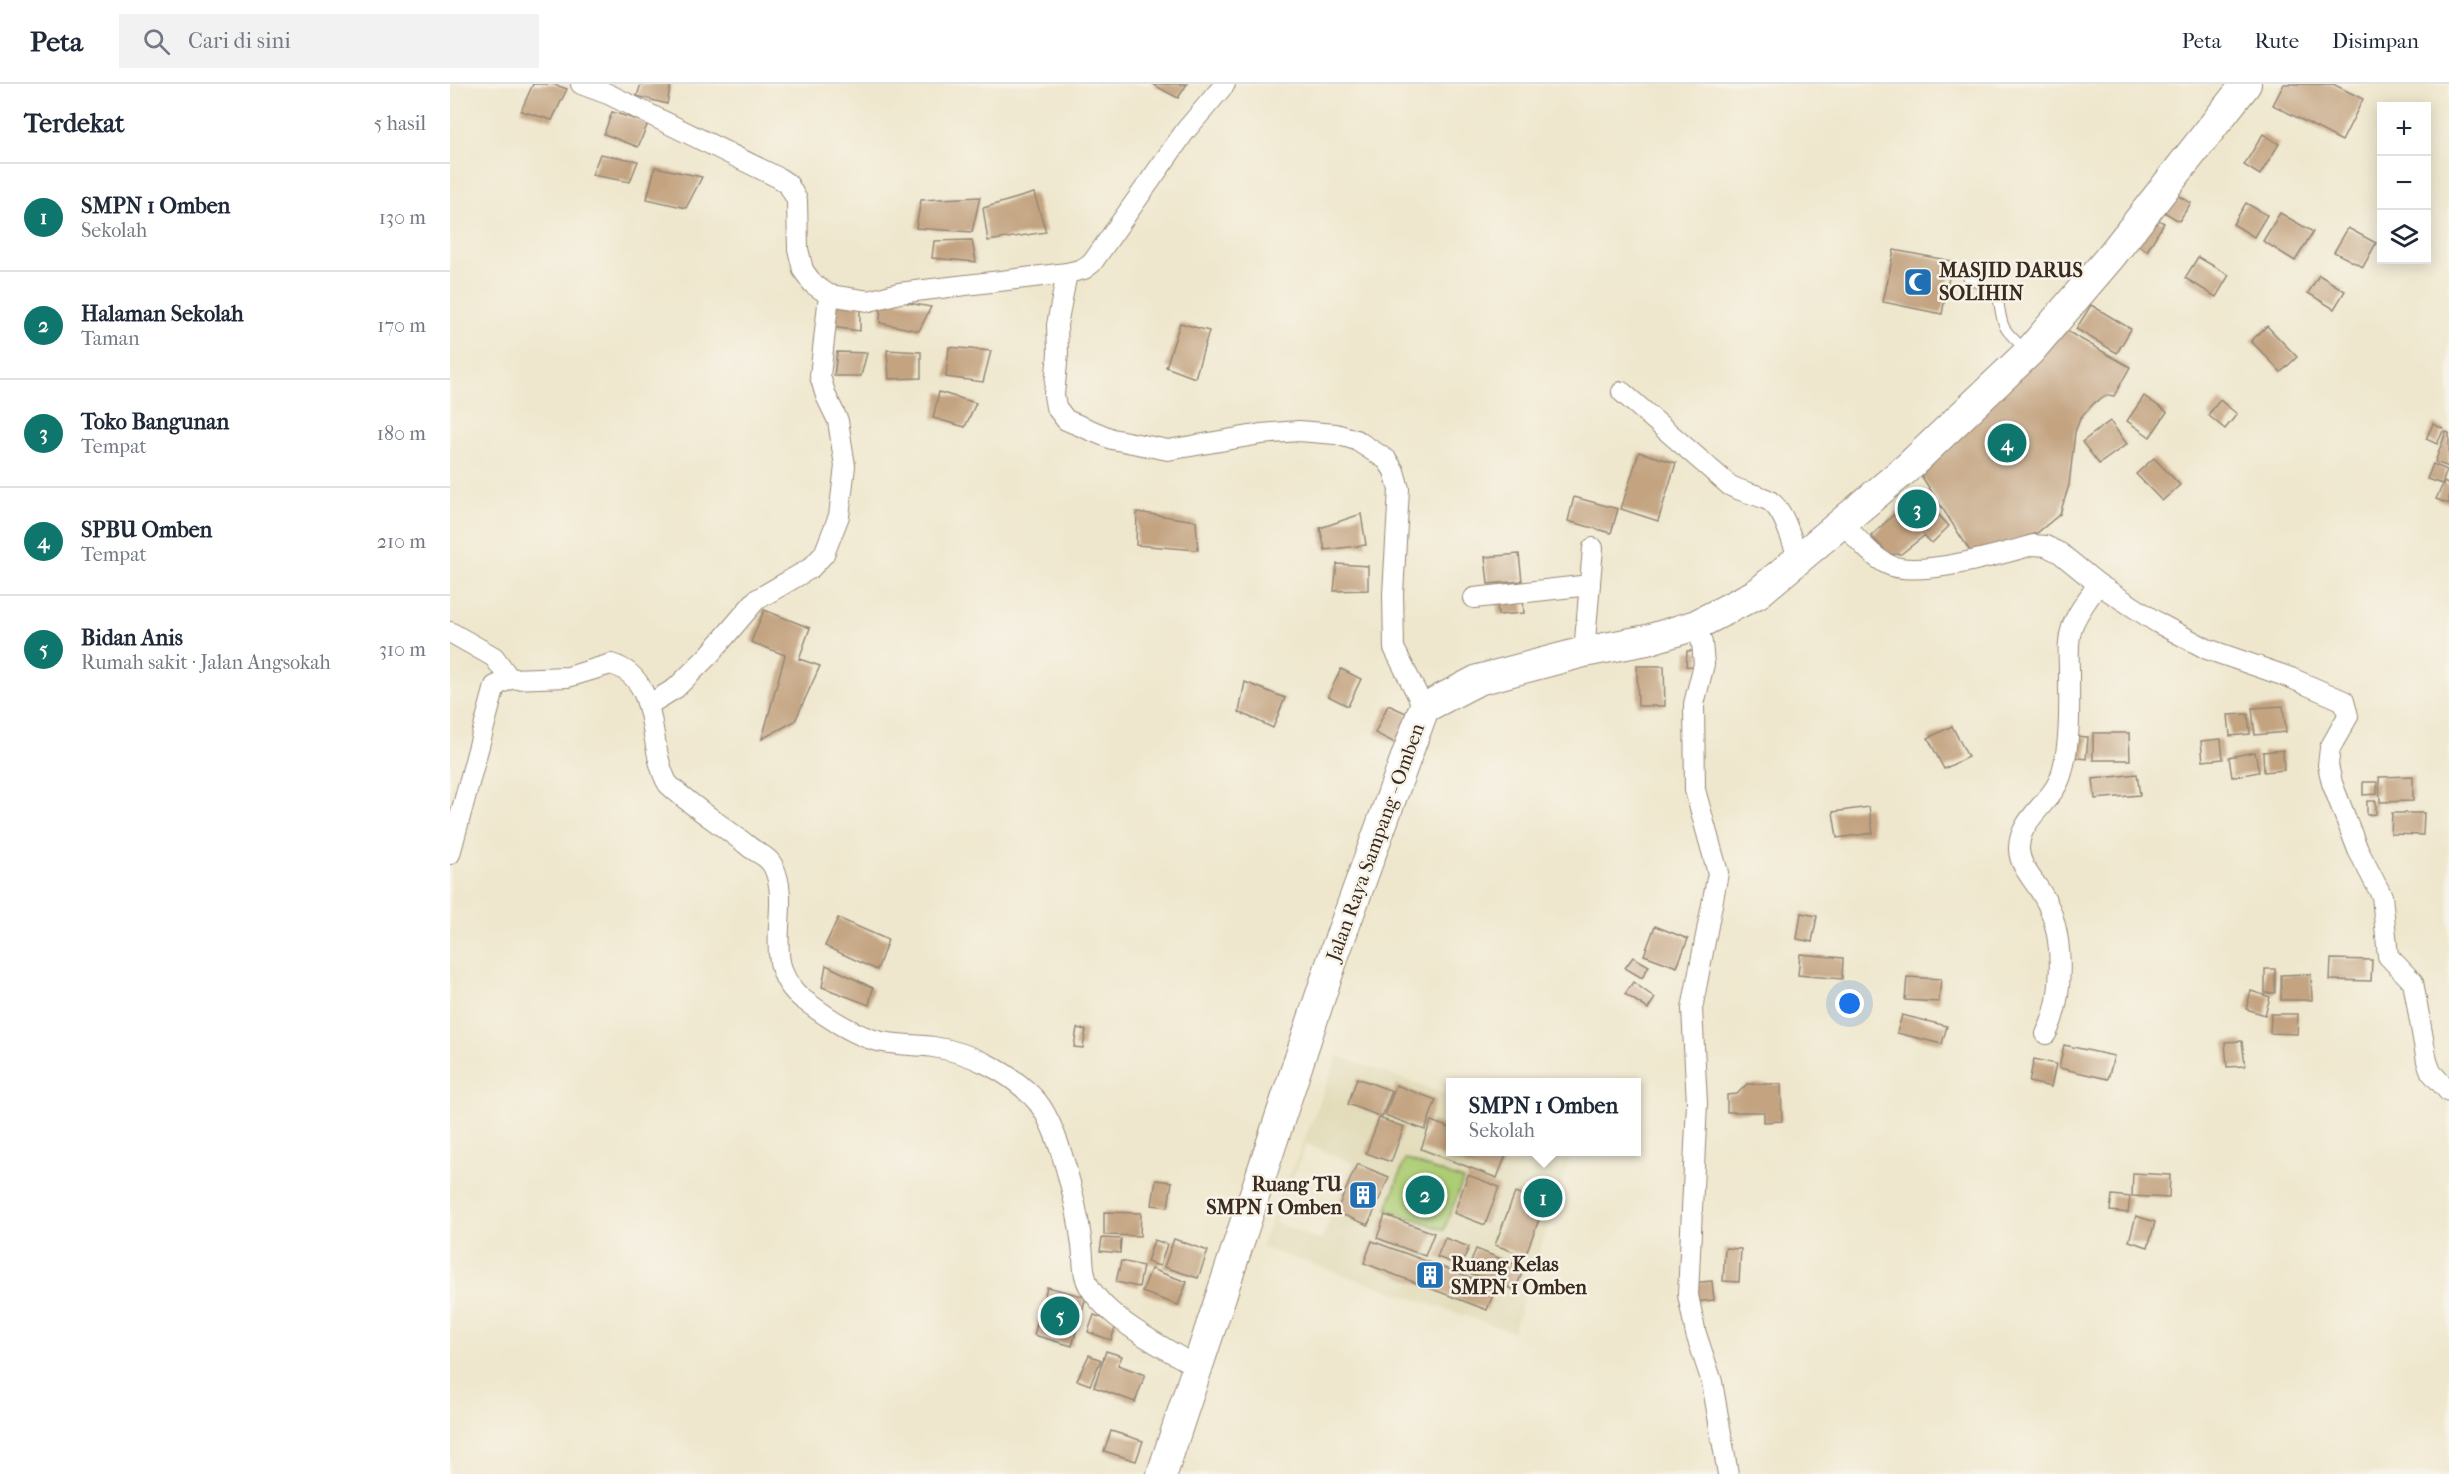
<!DOCTYPE html>
<html lang="id">
<meta charset="utf-8">
<style>
body{margin:0;font-family:"IM FELL French Canon",serif;background:#f2f2f3;color:#1f2937}
.controls{position:absolute;right:18px;top:18px;display:grid;overflow:hidden;border-radius:0px;box-shadow:0 3px 15px #0003}
.controls button{width:54px;height:54px;display:grid;place-items:center;padding:0;border:0;border-bottom:2px solid #e0e1e3;background:#fff;color:#1f2937;font:30px sans-serif}
.you{position:absolute;left:1400px;top:920px;width:21px;height:21px;margin:-15px;border:4px solid #fff;border-radius:50%;background:#1a73e8;box-shadow:0 0 0 9px #1a73e833}
.badge{display:grid;place-items:center;width:39px;height:39px;border-radius:50%;background:#0f766e;color:#fff;font-size:20px;font-weight:700}
.pin{position:absolute;translate:-50% -50%;border:3px solid #fff;box-shadow:0 2px 6px #0006}
.popup{position:absolute;left:996px;top:994px;width:195px;height:78px;box-sizing:border-box;display:grid;place-content:center;border-radius:0px;background:#fff;filter:drop-shadow(0 2px 4px #0005);font-size:20px;white-space:nowrap;color:#747a83}
.popup b{font-size:22px;color:#1f2937}
.popup::after{content:'';position:absolute;left:50%;top:100%;margin-left:-12px;border:12px solid transparent;border-top-color:#fff}
.list{margin:0;padding:0;list-style:none}
h2{display:flex;justify-content:space-between;align-items:center;height:78px;margin:0;padding:0 24px;font-size:26px}
h2 small{font-size:20px;font-weight:400;color:#747a83}
.list li{display:grid;grid-template-columns:39px 1fr auto;gap:18px;align-items:center;box-sizing:border-box;height:108px;padding:0 24px;border-top:2px solid #e0e1e3}
.list b{display:block;font-size:22px;white-space:nowrap}
.list p{margin:0;font-size:20px;white-space:nowrap;color:#747a83}
.list em{font-size:20px;font-style:normal;color:#747a83}
.icon{flex:none;width:33px;height:33px;fill:none;stroke:currentColor;stroke-width:2;stroke-linecap:round;stroke-linejoin:round}
.map{position:relative;flex:none;width:1999px;height:1390px;overflow:hidden}
header{display:flex;align-items:center;gap:36px;box-sizing:border-box;height:84px;padding:0 30px;background:#fff;border-bottom:2px solid #e0e1e3}
header strong{font-size:28px}
nav{display:flex;gap:33px;margin-inline-start:auto;font-size:21px}
.search{width:420px;height:54px;background:#f2f2f3;display:flex;align-items:center;gap:15px;box-sizing:border-box;padding:0 21px;border-radius:0px;color:#747a83;font-size:22px}
main{display:flex}
aside{flex:1;background:#fff}
.map>svg:first-child{display:block}
.built{fill:#e2dcba;fill-rule:evenodd}
.green{fill:#adcd75;stroke:#747c4a;stroke-width:1.5}
.building{fill:#c3a380}
.lines{fill:none;stroke-linecap:round;stroke-linejoin:round}
.lane-casing{stroke:#958876;stroke-width:11}
.street-casing{stroke:#958876;stroke-width:22}
.primary-casing{stroke:#958876;stroke-width:32}
.lane{stroke:#fff;stroke-width:9}
.street{stroke:#fff;stroke-width:20}
.primary{stroke:#fff;stroke-width:30}
.labels{text-anchor:middle;stroke-width:5;stroke-linejoin:round;paint-order:stroke}
.poi-label{font-size:20px;font-weight:bold;fill:#3b2a1e;stroke:#f7f3e8;text-anchor:start}
.street-label{font-size:20px;fill:#3b2a1e;stroke:#f7f3e8}
</style>
<header>
<strong>Peta</strong>
<div class="search"><svg class="icon" aria-label="search" viewBox="0 0 24 24"><circle cx="10" cy="10" r="6"/><path d="M15 15l6 6"/></svg>Cari di sini</div>
<nav><a>Peta</a><a>Rute</a><a>Disimpan</a></nav>
</header>
<main>
<aside>
<h2>Terdekat<small>5 hasil</small></h2>
<ul class="list">
<li><span class="badge">1</span><div><b>SMPN 1 Omben</b><p>Sekolah</p></div><em>130 m</em></li>
<li><span class="badge">2</span><div><b>Halaman Sekolah</b><p>Taman</p></div><em>170 m</em></li>
<li><span class="badge">3</span><div><b>Toko Bangunan</b><p>Tempat</p></div><em>180 m</em></li>
<li><span class="badge">4</span><div><b>SPBU Omben</b><p>Tempat</p></div><em>210 m</em></li>
<li><span class="badge">5</span><div><b>Bidan Anis</b><p>Rumah sakit · Jalan Angsokah</p></div><em>310 m</em></li>
</ul>
</aside>
<div class="map">
<svg width="1999" height="1390" viewBox="0 0 1999 1390">
<rect width="100%" height="100%" fill="#f7f3e8"/>
<filter id="ink" filterUnits="userSpaceOnUse"><feTurbulence type="fractalNoise" baseFrequency=".0167" numOctaves="2"/><feDisplacementMap in="SourceGraphic" scale="12" xChannelSelector="R" yChannelSelector="G"/><feConvolveMatrix kernelMatrix="1 2 1 2 8 2 1 2 1" color-interpolation-filters="sRGB"/></filter>
<filter id="wash" filterUnits="userSpaceOnUse"><feTurbulence type="fractalNoise" baseFrequency=".008" numOctaves="4" result="noise"/><feDisplacementMap in="SourceGraphic" scale="24" xChannelSelector="R" yChannelSelector="G"/><feGaussianBlur stdDeviation="1.35" result="paint"/><feColorMatrix in="noise" values="0 0 0 0 0 0 0 0 0 0 0 0 0 0 0 0 0 1.4 0 .05"/><feComposite in="paint" operator="in"/></filter>
<g filter="url(#wash)">
<rect width="100%" height="100%" fill="#efe7cd"/>
<!-- built -->
<path class="built" d="M888,972L1000,1012V1044L981,1038L971,1065L1047,1093L1057,1068H1122L1063,1248L811,1163ZM907,995L941,1007L932,1033L898,1020ZM947,1002L986,1016L975,1045ZM856,1060L903,1079L871,1157L825,1138ZM907,1080L939,1094L918,1141L887,1128ZM1018,1091L1049,1103L1035,1140L1004,1129ZM1064,1109L1094,1120L1075,1172L1045,1160ZM935,1132L984,1149L975,1172L927,1154ZM995,1154L1019,1163L1011,1182L988,1173ZM922,1157L1045,1203L1037,1225L914,1180ZM1026,1165L1074,1184L1065,1206L1018,1189Z"/>
<!-- green -->
<path class="green" d="M955,1075L1013,1096L994,1146L937,1125Z"/>
<g id="blocks">
<!-- building -->
<g class="building">
<path d="M83,0H103L117,5L102,36L71,27Z"/>
<path d="M191,0H221L217,20L187,12Z"/>
<path d="M702,0H737L728,14Z"/>
<path d="M1834,0H1883L1913,15L1892,57L1823,21Z"/>
<path d="M162,28L198,39L188,63L154,50Z"/>
<path d="M1813,50L1829,60L1810,91L1794,81Z"/>
<path d="M150,70L188,77L180,98L142,91Z"/>
<path d="M205,83L252,93L236,124L197,115Z"/>
<path d="M1720,107L1741,119L1729,137L1709,125Z"/>
<path d="M584,109L596,148L538,157L533,124Z"/>
<path d="M530,113L522,148L466,144L471,116Z"/>
<path d="M1796,119L1817,131L1804,153L1783,140Z"/>
<path d="M1830,129L1863,148L1845,177L1813,157Z"/>
<path d="M1703,133L1714,139L1697,167L1686,160Z"/>
<path d="M1898,144L1926,159L1913,183L1884,168Z"/>
<path d="M522,156L526,178L482,174L484,157Z"/>
<path d="M1444,166L1502,177L1492,230L1433,218Z"/>
<path d="M1748,173L1779,191L1766,213L1735,194Z"/>
<path d="M1869,191L1895,207L1884,225L1858,209Z"/>
<path d="M373,207L410,212V247L382,243Z"/>
<path d="M431,214L481,223L469,247L430,239Z"/>
<path d="M1641,221L1681,245L1667,269L1626,245Z"/>
<path d="M730,239L759,247L745,294L716,283Z"/>
<path d="M1608,242L1680,283L1664,312L1658,311L1645,318L1630,335L1625,348L1619,401L1610,430L1587,449L1522,470L1465,382Z"/>
<path d="M1817,242L1847,273L1831,288L1801,257Z"/>
<path d="M499,263L541,267L533,298L496,293Z"/>
<path d="M437,266L471,268V294L439,295Z"/>
<path d="M387,268L417,269L411,292H384Z"/>
<path d="M489,308L526,319L515,343L483,334Z"/>
<path d="M1694,312L1717,328L1700,353L1677,337Z"/>
<path d="M1770,316L1787,330L1775,345L1758,331Z"/>
<path d="M1660,337L1677,360L1649,380L1632,358Z"/>
<path d="M1983,340L1994,345L1987,360L1976,355Z"/>
<path d="M1996,348L1999,349V383L1985,378Z"/>
<path d="M1189,368L1226,379L1208,437L1171,425Z"/>
<path d="M1704,374L1730,401L1712,417L1686,390Z"/>
<path d="M1983,380L1997,386L1992,400L1977,395Z"/>
<path d="M1994,398L1999,401V420L1986,415Z"/>
<path d="M1468,408L1499,442L1482,459L1474,452L1451,470H1439L1421,452Z"/>
<path d="M1124,413L1168,425L1161,449L1118,437Z"/>
<path d="M687,428L746,437L748,466L686,461Z"/>
<path d="M911,430L916,461L875,466L870,444Z"/>
<path d="M1069,470L1072,497L1038,500L1035,473Z"/>
<path d="M887,480L918,482V506L884,507Z"/>
<path d="M1073,516L1074,529L1048,531L1047,518Z"/>
<path d="M314,526L360,544L349,575L370,582L345,637L312,655L335,571L301,558Z"/>
<path d="M1237,567H1250L1249,583L1236,582Z"/>
<path d="M1187,582H1214L1215,622H1188Z"/>
<path d="M891,585L911,595L898,622L878,612Z"/>
<path d="M795,598L835,614L823,644L789,628Z"/>
<path d="M938,621L963,632L949,661L925,649Z"/>
<path d="M1833,622L1836,648L1805,651L1802,624Z"/>
<path d="M1798,630L1800,650L1780,652L1778,631Z"/>
<path d="M1502,642L1518,673L1494,685L1478,654Z"/>
<path d="M1643,649H1679L1680,676H1643Z"/>
<path d="M1624,652L1638,653L1636,675L1622,673Z"/>
<path d="M1771,655L1773,675L1753,677L1751,657Z"/>
<path d="M1833,666L1834,686L1814,688L1813,668Z"/>
<path d="M1805,668L1809,688L1782,693L1779,673Z"/>
<path d="M1687,690L1690,711L1645,715L1643,695Z"/>
<path d="M1963,692V717L1930,718L1929,693Z"/>
<path d="M1913,698H1927V710L1913,711Z"/>
<path d="M1917,717H1926V730L1917,731Z"/>
<path d="M1419,723L1423,749L1387,754L1383,728Z"/>
<path d="M1942,729H1974L1973,751L1941,750Z"/>
<path d="M1351,829L1367,832L1362,858L1347,855Z"/>
<path d="M388,834L438,856L427,886L375,862Z"/>
<path d="M1205,842L1238,855L1227,883L1194,871Z"/>
<path d="M1350,870L1393,874L1392,895L1348,891Z"/>
<path d="M1183,873L1199,882L1192,894L1175,884Z"/>
<path d="M1881,875L1922,876L1921,897L1880,896Z"/>
<path d="M376,881L423,904L419,921L372,903Z"/>
<rect x="1815" y="885" width="10" height="24"/>
<path d="M1861,890L1862,916H1831V891Z"/>
<path d="M1457,893L1491,895L1489,918L1455,916Z"/>
<path d="M1183,898L1205,914L1198,925L1175,910Z"/>
<path d="M1801,907L1820,913L1815,931L1796,925Z"/>
<path d="M1821,930H1848L1847,950L1820,949Z"/>
<path d="M1452,931L1497,942L1492,960L1447,949Z"/>
<path d="M627,944L636,946L633,964L624,963Z"/>
<path d="M1792,957L1795,982L1777,983L1775,958Z"/>
<path d="M1614,961L1664,972L1658,995L1609,984Z"/>
<path d="M1584,975L1606,980L1601,1003L1579,998Z"/>
<path d="M907,994L942,1007L932,1033L898,1020Z"/>
<path d="M1297,1000H1331L1332,1037L1314,1038V1028H1277V1011L1287,1010Z"/>
<path d="M946,1001L986,1016L975,1046L935,1031Z"/>
<path d="M929,1034L954,1043L941,1078L916,1069Z"/>
<path d="M981,1037L1000,1044V1068H1057L1047,1094L971,1065Z"/>
<path d="M907,1080L939,1093L918,1141L886,1128Z"/>
<path d="M1683,1089L1720,1091L1719,1114L1682,1112Z"/>
<path d="M1018,1091L1049,1103L1035,1141L1004,1129Z"/>
<path d="M706,1096L722,1098L718,1123L702,1121Z"/>
<path d="M1065,1109L1095,1120L1075,1172L1045,1161Z"/>
<path d="M1662,1111L1680,1113L1678,1129L1660,1127Z"/>
<path d="M654,1128L691,1129L690,1152L654,1151Z"/>
<path d="M935,1131L984,1149L975,1172L927,1154Z"/>
<path d="M1686,1132L1705,1138L1698,1163L1679,1157Z"/>
<path d="M652,1154L671,1155L670,1169L650,1167Z"/>
<path d="M995,1154L1019,1163L1011,1182L987,1173Z"/>
<path d="M724,1155L758,1167L748,1194L714,1183Z"/>
<path d="M704,1156L717,1160L710,1182L697,1178Z"/>
<path d="M922,1157L1046,1203L1037,1226L914,1179Z"/>
<path d="M1275,1164L1291,1165L1289,1198L1273,1197Z"/>
<path d="M1026,1165L1074,1184L1065,1206L1017,1188Z"/>
<path d="M671,1177L693,1182L689,1203L666,1198Z"/>
<path d="M701,1185L737,1198L728,1221L692,1208Z"/>
<path d="M1262,1197L1264,1216L1242,1218L1240,1199Z"/>
<path d="M597,1203L636,1213L622,1262L584,1251Z"/>
<path d="M644,1231L667,1239L661,1256L638,1248Z"/>
<path d="M656,1267L672,1272L668,1281L695,1291L685,1318L644,1303Z"/>
<path d="M639,1271L651,1276L640,1301L627,1296Z"/>
<path d="M661,1347L693,1357L686,1377L654,1367Z"/>
</g>
</g>
</g>
<g filter="url(#ink)">
<use href="#blocks" fill-opacity="0" stroke="#958876" stroke-width="1.5"/>
<g class="lines">
<!-- lane casing -->
<g class="lane-casing">
<path id="lane" d="M1518,194L1547,209C1554,242 1547,240 1575,265"/>
</g>
<!-- street casing -->
<g class="street-casing">
<g id="street">
<path d="M131,0L158,10L329,94L338,100L347,116L348,165L353,186L363,200L379,211L419,217L449,209L617,189L634,185L642,179L736,46L775,0"/>
<path d="M617,189L607,241L608,269L604,311L606,323L616,336L662,355L718,366L811,350L849,347L886,350L906,356L937,376L944,387L949,405L943,510L944,564L974,624"/>
<path d="M1172,308L1279,401C1291,408 1303,409 1316,415C1335,423 1340,456 1350,476"/>
<path d="M1393,439C1406,453 1420,471 1437,480C1465,495 1552,470 1583,461L1596,462L1610,469L1648,500L1708,539L1757,565L1841,594L1894,617L1898,632L1880,664L1878,681L1882,699L1908,766L1932,812L1938,872L1963,898L1977,977L1981,988L1999,1008"/>
<path d="M1024,514L1140,501"/>
<path d="M1246,541L1252,559L1254,580L1244,620L1245,706L1268,789L1242,925L1247,1019L1238,1211L1246,1250L1262,1298L1278,1390"/>
<path d="M0,548L44,573L60,595"/>
<path d="M1134,568L1143,464"/>
<path d="M198,621L226,604L260,570L306,516L361,484L374,470L389,432L395,382L388,337L376,312L370,292L379,211"/>
<path d="M0,770L45,602L60,595L118,593L161,580C212,594 196,662 218,700C242,723 271,740 297,761C307,770 318,771 324,784C343,825 307,881 354,916C374,931 400,949 424,956C443,962 464,960 483,963C519,968 558,987 583,1013C609,1038 628,1126 632,1162C634,1175 632,1190 639,1202C658,1236 715,1264 747,1283"/>
<path d="M1596,950C1615,913 1615,846 1592,810C1584,796 1570,783 1569,766C1568,733 1605,718 1612,688C1621,656 1619,621 1619,588C1619,573 1617,558 1622,543C1627,528 1639,514 1648,500"/>
</g>
</g>
<!-- primary casing -->
<g class="primary-casing">
<path id="primary" d="M712,1390L886,865L974,624L1028,596L1134,568L1197,556L1246,541L1308,509L1457,384L1579,268L1661,172L1796,0"/>
</g>
<!-- lane -->
<use href="#lane" class="lane"/>
<!-- street -->
<use href="#street" class="street"/>
<!-- primary -->
<use href="#primary" class="primary"/>
</g>
</g>
<!-- icons -->
<defs>
<g id="mosque-square" transform="scale(1.5)"><rect x="-9" y="-9" width="18" height="18" rx="4" fill="#1f6fb2" stroke="#f7f3e8"/><path d="M3.5-4.9A6 6 0 1 0 3.5 4.9A5 5 0 1 1 3.5-4.9Z" fill="#fff"/></g>
<g id="building-square" transform="scale(1.5)"><rect x="-9" y="-9" width="18" height="18" rx="4" fill="#1f6fb2" stroke="#f7f3e8"/><path d="M-4-6H4V6H1V3H-1V6H-4ZM-2.5-4.3h1.7v1.8h-1.7ZM.8-4.3h1.7v1.8H.8ZM-2.5-1h1.7V.8h-1.7ZM.8-1h1.7V.8H.8Z" fill="#fff"/></g>
</defs>
<g fill-rule="evenodd">
<use href="#mosque-square" x="1468" y="198"/>
<use href="#building-square" x="913" y="1111"/>
<use href="#building-square" x="980" y="1191"/>
</g>
<g class="labels">
<!-- poi labels -->
<g class="poi-label">
<text x="1489" y="193">MASJID DARUS<tspan x="1489" dy="23">SOLIHIN</tspan></text>
<text x="892" y="1107" text-anchor="end">Ruang TU<tspan x="892" dy="23">SMPN 1 Omben</tspan></text>
<text x="1001" y="1187">Ruang Kelas<tspan x="1001" dy="23">SMPN 1 Omben</tspan></text>
</g>
<!-- street labels -->
<g class="street-label">
<text transform="translate(925 758) rotate(-70)" y="7">Jalan Raya Sampang - Omben</text>
</g>
</g>
</svg>
<div class="controls">
<button>+</button>
<button>−</button>
<button><svg class="icon" aria-label="layers" viewBox="0 0 24 24"><path d="M12 4l9 5-9 5-9-5zM3 14l9 5 9-5"/></svg></button>
</div>
<div class="you"></div>
<div class="pin badge" style="left:1093px;top:1114px">1</div>
<div class="popup"><b>SMPN 1 Omben</b>Sekolah</div>
<div class="pin badge" style="left:975px;top:1111px">2</div>
<div class="pin badge" style="left:1467px;top:425px">3</div>
<div class="pin badge" style="left:1557px;top:359px">4</div>
<div class="pin badge" style="left:610px;top:1232px">5</div>
</div>
</main>
